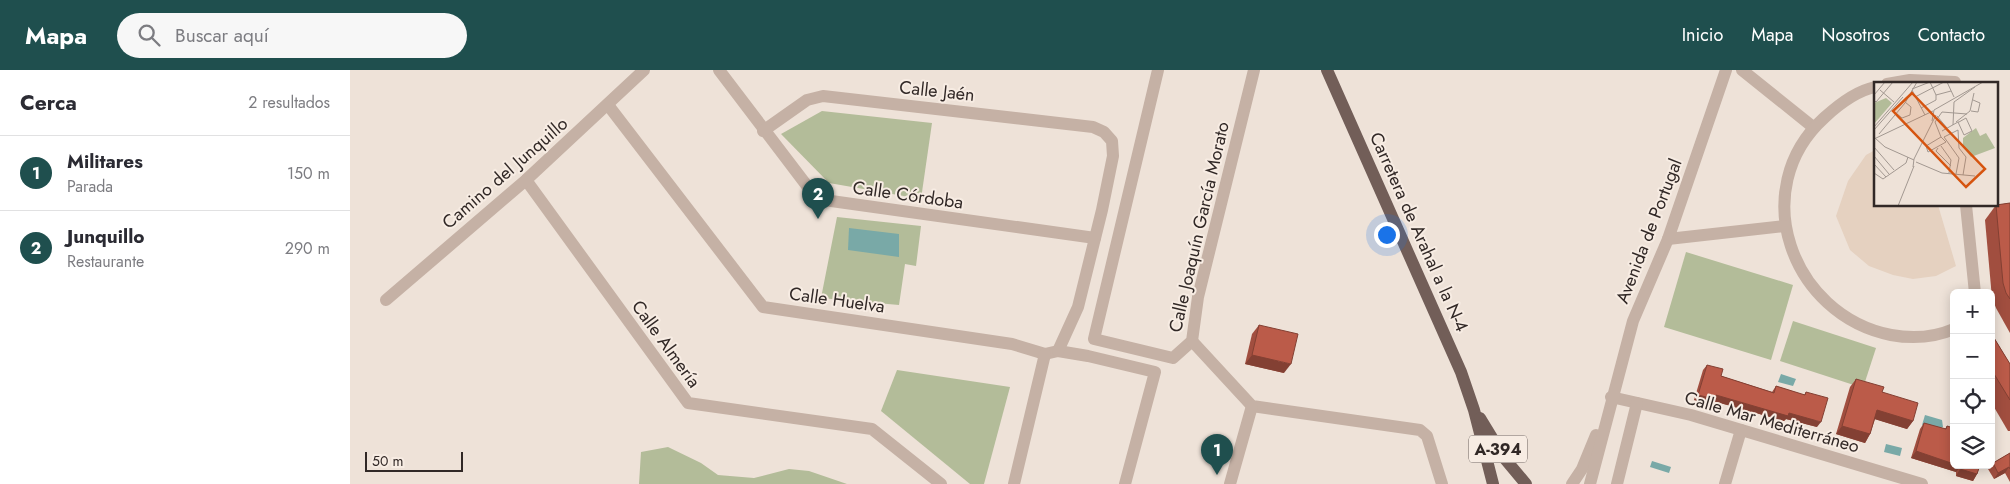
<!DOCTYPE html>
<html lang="es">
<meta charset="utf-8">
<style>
body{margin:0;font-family:Jost,sans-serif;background:#f7f7f7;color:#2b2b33}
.controls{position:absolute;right:15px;bottom:15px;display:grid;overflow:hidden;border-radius:8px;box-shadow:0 2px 12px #0003}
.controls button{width:45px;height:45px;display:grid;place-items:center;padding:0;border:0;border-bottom:1px solid #e1e1e2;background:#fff;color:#2b2b33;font:25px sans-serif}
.scale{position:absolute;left:15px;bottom:12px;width:98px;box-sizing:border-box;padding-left:5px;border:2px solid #312826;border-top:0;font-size:14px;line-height:18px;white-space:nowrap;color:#312826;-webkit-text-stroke:4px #f7ece3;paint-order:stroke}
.you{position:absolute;left:1036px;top:164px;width:18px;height:18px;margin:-12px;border:4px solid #fff;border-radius:50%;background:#1a73e8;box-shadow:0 0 0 8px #1a73e833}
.badge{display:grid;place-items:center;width:32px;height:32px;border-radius:50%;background:#1f4f4e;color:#fff;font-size:16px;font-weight:700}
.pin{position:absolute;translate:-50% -41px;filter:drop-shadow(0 1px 2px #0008)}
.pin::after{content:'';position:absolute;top:26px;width:18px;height:15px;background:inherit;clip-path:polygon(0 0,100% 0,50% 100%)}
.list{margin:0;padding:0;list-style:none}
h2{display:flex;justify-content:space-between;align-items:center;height:65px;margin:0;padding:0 20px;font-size:21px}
h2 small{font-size:16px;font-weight:400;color:#7c7c81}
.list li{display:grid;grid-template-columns:32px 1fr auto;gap:15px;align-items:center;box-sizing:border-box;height:75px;padding:0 20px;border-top:1px solid #e1e1e2}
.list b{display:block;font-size:19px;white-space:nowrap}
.list p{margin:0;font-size:16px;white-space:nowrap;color:#7c7c81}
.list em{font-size:16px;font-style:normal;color:#7c7c81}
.icon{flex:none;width:28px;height:28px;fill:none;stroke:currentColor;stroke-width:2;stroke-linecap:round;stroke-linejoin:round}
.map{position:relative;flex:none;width:1660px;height:414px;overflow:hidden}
header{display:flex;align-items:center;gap:30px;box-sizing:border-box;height:70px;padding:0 25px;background:#1f4f4e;color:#fff}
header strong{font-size:24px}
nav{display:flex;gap:28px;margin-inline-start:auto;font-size:18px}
.search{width:350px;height:45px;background:#f7f7f7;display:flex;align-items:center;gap:12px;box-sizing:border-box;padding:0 18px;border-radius:28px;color:#7c7c81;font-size:19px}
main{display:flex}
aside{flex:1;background:#fff}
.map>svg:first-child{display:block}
.green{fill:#b3bc99}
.plaza{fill:#e5d1c0}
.water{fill:#79a9a7}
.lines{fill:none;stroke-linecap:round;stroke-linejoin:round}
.minor{stroke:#c5b1a5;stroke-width:12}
.major{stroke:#725e58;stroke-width:12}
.wall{fill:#a14e3f}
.shaded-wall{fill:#834033}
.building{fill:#bb5b49;stroke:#834033}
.labels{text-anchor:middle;stroke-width:4;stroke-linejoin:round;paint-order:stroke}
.shield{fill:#f7ece3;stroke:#6c635f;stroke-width:1}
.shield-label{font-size:16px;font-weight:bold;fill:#312826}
.street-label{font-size:18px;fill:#312826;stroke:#f7ece3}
.inset-road{fill:none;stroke:#a29891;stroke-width:1}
.view{fill:#d6540f;fill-opacity:0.15;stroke:#d6540f;stroke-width:2.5}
.inset-edge{fill:none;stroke:#312826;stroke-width:2.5}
</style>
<header>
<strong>Mapa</strong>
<div class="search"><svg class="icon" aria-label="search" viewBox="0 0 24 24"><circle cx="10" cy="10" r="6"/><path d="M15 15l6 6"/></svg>Buscar aquí</div>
<nav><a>Inicio</a><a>Mapa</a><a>Nosotros</a><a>Contacto</a></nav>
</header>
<main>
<aside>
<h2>Cerca<small>2 resultados</small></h2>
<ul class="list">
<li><span class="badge">1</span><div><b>Militares</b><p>Parada</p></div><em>150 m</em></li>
<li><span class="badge">2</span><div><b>Junquillo</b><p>Restaurante</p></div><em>290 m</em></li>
</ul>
</aside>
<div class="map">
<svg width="1660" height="414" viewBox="0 0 1660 414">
<rect width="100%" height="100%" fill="#eee2d8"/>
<!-- green -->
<g class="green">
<path d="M472,41L582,53L571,129L479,113L431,64Z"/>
<path d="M487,147L571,156L566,196L555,194L549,235L471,228Z"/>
<path d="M1336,182L1443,215L1421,290L1314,257Z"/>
<path d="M1443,251L1526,278L1513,318L1430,291Z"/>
<path d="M547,300L660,317L634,414H620L531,341Z"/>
<path d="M318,377L351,393L368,405L404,408L439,399L459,401L497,414H289L291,382Z"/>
</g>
<!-- plaza -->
<path class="plaza" d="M1525,80V135H1588L1606,196L1586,206L1563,209L1543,205L1519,196L1500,180L1486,146L1498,111L1516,85Z"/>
<!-- water -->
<g class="water">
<path d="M499,158L549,164V187L498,180Z"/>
<path d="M1431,304L1446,309L1443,316L1428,312Z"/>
<path d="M1575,345L1592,350L1593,357L1589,359L1572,355Z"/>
<path d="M1536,374L1552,378L1550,386L1534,382Z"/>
<path d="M1302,391L1321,397L1319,403L1300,397Z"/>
</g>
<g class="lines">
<!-- minor -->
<g class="minor">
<path d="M369,0L467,129L745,168"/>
<path d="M808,0L744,269L823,288L842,271L848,227L904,0"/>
<path d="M1392,0L1463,57"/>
<path d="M1537,14L1560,10L1605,12"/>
<path d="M1525,17C1506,21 1488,35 1474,48C1396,119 1441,245 1541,265C1563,269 1583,268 1604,259"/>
<path d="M258,35L413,237L662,274L695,284L708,281L738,286L805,302L775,414"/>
<path d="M413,61L457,30L473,26L743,57L754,62L762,71L763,86L752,140L728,237L708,281"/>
<path d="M176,110L338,333L522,359L591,414"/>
<path d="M1616,135L1625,223"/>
<path d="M1318,169L1435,156"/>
<path d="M36,230L176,110L294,0"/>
<path d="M842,271L902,336L1070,360L1077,366L1092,414"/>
<path d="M1261,327L1341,345L1572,414"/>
<path d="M664,414L695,284"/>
<path d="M880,414L902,336"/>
<path d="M1222,414L1232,399L1246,365"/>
<path d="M1240,414L1283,251L1318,169L1376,0"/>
<path d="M1267,414L1287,333"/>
<path d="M1375,414L1391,360"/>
</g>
<!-- major -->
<g class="major">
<path d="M977,0L1111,302L1124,340L1143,414"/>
<path d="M1130,348L1155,389L1176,414"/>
</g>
</g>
<!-- wall -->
<g class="wall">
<path d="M1660,133V263L1646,238L1642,228L1635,150L1646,135Z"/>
<path d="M909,255L934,303L895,294L902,264Z"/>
<path d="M1641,263L1660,294V361H1658L1641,332Z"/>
<path d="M1357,295L1371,306L1422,322L1426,316L1454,325L1456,322L1467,357L1436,349L1434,351L1363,331L1361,335L1344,330L1353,300Z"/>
<path d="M1506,309L1532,322L1563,351L1557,359L1525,349L1520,364L1515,373L1486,364L1500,317Z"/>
<path d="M1574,353L1595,359L1597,356L1630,395L1627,404L1623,411L1606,406V402L1561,388L1570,359Z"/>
<path d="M1660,383V412L1655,403L1644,409L1638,399L1643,393Z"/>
</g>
<!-- shaded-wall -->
<g class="shaded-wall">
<path d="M902,285L941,294L934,303L895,294Z"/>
<path d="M1348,325H1366L1439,343L1471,352L1467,357L1436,349L1434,351L1363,331L1361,335L1344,330Z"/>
<path d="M1527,340L1563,351L1557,359L1521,348Z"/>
<path d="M1492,356L1520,364L1515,373L1486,364Z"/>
<path d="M1566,381L1604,394V395L1611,396L1606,402L1561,388Z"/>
<path d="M1659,397L1655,403L1644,409L1648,403Z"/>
<path d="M1610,399L1627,404L1623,411L1606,406Z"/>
</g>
<!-- building -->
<g class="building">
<path d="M1660,133V229L1656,223L1653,213L1646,135Z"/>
<path d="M909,255L948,264L941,294L902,285Z"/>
<path d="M1641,263L1660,294V330L1641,299Z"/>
<path d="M1357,295L1373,299L1371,306L1424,323L1426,316L1455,325L1456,322L1478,328L1471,352L1439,343L1438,346L1366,325L1364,329L1348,325Z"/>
<path d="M1506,309L1534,317L1532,322L1568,333L1563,351L1527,340L1520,364L1492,356Z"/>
<path d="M1574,353L1596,359L1597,356L1604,358V394L1566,381Z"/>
<path d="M1660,383V399L1659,397L1648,403L1643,393Z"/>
<path d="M1608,395H1630L1627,404L1610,399L1611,396Z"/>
</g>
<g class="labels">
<!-- shield labels -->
<rect class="shield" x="1119" y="365.5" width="58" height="27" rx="4"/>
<g class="shield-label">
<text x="1148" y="385">A-394</text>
</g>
<!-- street labels -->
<g class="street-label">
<text transform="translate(587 21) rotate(6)" y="6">Calle Jaén</text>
<text transform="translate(155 103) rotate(-41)" y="6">Camino del Junquillo</text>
<text transform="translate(558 125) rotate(8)" y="6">Calle Córdoba</text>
<text transform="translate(849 157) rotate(-77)" y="6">Calle Joaquín García Morato</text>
<text transform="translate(1299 161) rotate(-69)" y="6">Avenida de Portugal</text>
<text transform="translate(1069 162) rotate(66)" y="6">Carretera de Arahal a la N-4</text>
<text transform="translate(487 230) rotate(8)" y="6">Calle Huelva</text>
<text transform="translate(316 274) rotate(54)" y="6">Calle Almería</text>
<text transform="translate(1422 352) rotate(16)" y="6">Calle Mar Mediterráneo</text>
</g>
</g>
<!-- overview -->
<g transform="translate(1524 12)">
<rect width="124" height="124" fill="#eee2d8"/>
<path d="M12,16L18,21L0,42V21ZM102,46L106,54L112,51L121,66L97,75L89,65V56Z" fill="#b3bc99"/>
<path class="inset-road" d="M73,0L80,15M38,7L56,0L62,13V18L47,26M6,8L20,20M38,8L51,33M0,13L11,0M62,13L77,9M41,15L70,0M0,18L2,20L19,0M97,29L104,30L106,21L99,18M22,31L28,36L36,33L37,25L31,20M63,34L73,46M58,39L60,28L109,0M82,40L96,29L100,11M79,43L80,20L101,5M0,45L39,0M0,48L29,15M68,49L84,40H85L92,36L98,49L90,53L84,40M5,52L31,21L43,0M67,55L61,40L68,30L93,32M67,55L72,60L54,70L52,64ZM1,56L11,65L40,78M0,57L59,29M67,64L77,78L75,91M0,65L20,88M64,66L62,69L77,84M0,74L15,92M42,80L68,91L101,94M0,82L12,95M39,85L40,77L62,33M0,91L9,97L32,81L34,75M82,92L85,76L70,55L84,48L85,66L92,75L89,93M24,124L40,84"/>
<path class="view" d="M38,11L111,87L92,105L19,29Z"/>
<rect width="124" height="124" class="inset-edge"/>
</g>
</svg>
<div class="controls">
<button>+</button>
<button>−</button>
<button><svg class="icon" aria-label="locate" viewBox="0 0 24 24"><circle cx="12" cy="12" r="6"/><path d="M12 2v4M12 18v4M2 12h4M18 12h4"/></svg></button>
<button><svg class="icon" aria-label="layers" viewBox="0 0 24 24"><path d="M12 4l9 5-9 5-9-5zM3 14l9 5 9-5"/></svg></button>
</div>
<div class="scale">50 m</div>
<div class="you"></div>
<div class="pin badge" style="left:867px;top:405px">1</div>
<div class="pin badge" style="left:468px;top:149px">2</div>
</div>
</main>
